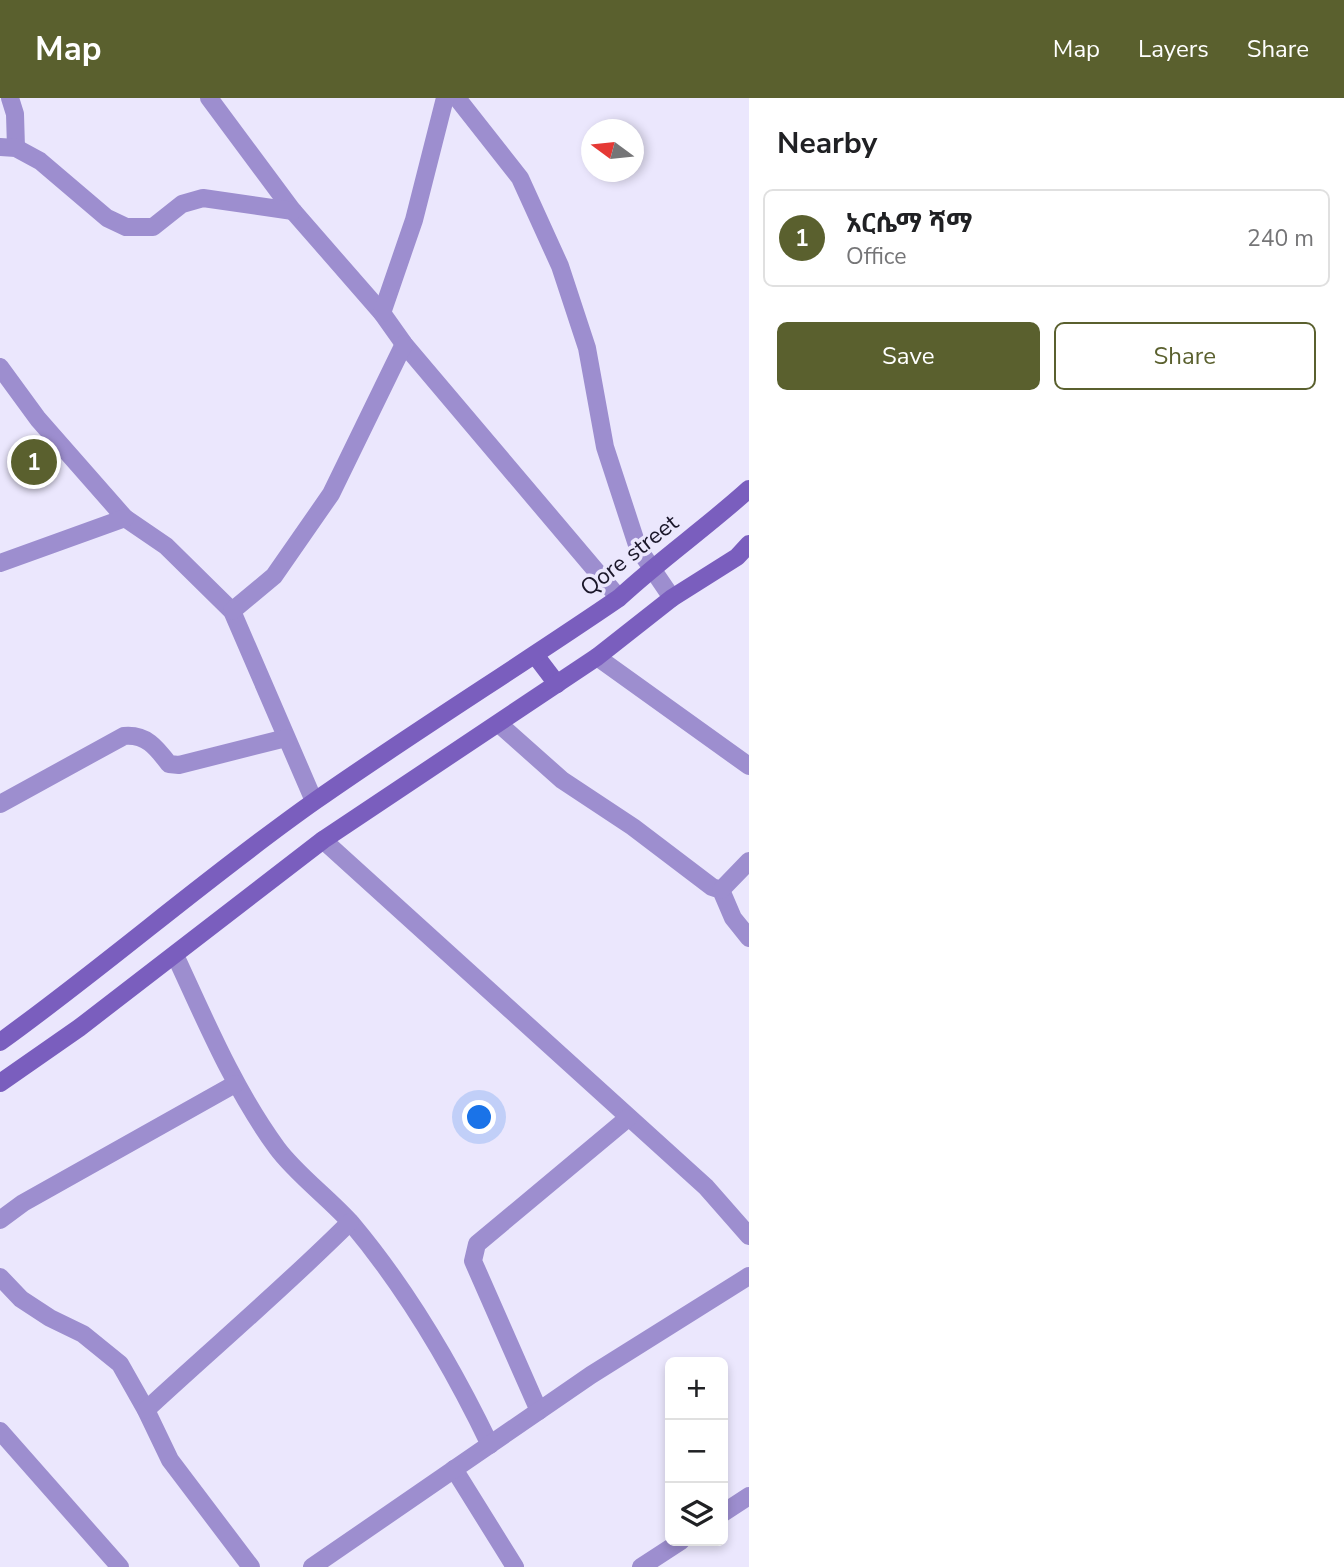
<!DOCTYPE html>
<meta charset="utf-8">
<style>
body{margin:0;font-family:"Nunito Sans","Noto Sans Ethiopic",sans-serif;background:#f2f2f2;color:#202124}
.controls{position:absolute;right:21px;bottom:21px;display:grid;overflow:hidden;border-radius:10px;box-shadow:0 4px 10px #0003}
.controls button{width:63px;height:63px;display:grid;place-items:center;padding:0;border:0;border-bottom:2px solid #e0e0e0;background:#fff;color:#202124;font:35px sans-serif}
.compass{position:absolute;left:581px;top:21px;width:63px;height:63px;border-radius:50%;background:#fff;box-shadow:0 4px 10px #0003;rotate:285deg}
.you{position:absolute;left:480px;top:1020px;width:24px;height:24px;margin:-18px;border:5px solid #fff;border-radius:50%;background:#1a73e8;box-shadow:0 0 0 10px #1a73e833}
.badge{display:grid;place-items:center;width:46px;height:46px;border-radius:50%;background:#5a602e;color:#fff;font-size:23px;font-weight:700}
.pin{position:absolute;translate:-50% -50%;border:4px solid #fff;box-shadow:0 2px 7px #0006}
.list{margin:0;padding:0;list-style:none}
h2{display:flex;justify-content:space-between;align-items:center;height:91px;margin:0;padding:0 28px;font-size:30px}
h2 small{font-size:23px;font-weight:400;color:#757577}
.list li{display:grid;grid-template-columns:46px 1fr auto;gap:21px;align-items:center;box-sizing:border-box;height:98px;margin:0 14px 14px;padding:0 14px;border:2px solid #e0e0e0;border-radius:10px}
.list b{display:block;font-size:26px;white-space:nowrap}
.list p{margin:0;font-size:23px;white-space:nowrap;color:#757577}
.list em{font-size:23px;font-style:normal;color:#757577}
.actions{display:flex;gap:14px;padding:21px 28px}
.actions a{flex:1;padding:16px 0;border:2px solid #5a602e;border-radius:10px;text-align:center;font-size:24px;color:#5a602e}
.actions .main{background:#5a602e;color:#fff}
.icon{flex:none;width:38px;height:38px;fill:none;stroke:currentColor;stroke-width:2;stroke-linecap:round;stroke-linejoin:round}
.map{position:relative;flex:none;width:749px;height:1469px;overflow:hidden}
header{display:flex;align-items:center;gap:42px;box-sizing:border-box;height:98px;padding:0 35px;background:#5a602e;color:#fff}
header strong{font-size:33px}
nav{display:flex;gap:38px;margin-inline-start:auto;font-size:24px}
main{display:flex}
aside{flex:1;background:#fff}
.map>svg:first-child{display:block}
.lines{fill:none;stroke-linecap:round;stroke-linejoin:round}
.street{stroke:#9d8ecf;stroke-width:18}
.secondary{stroke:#7a5ebe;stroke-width:18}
.labels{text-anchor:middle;stroke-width:7;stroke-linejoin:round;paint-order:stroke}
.street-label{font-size:23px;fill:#1b172a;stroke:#ebe7fd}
</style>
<header>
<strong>Map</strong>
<nav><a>Map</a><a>Layers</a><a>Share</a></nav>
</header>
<main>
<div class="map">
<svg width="749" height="1469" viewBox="0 0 749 1469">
<rect width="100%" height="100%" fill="#ebe7fd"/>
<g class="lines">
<!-- street -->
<g class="street">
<path d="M10,0L15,16L16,50"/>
<path d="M209,0L293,113L382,215L404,246L619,500"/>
<path d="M457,0L520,80L560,168L587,250L605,349L638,450L672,500"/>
<path d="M0,49L16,50L40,63L107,120L126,129H153L182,106L203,100L293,113"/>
<path d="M382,215L414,122L445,0"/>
<path d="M0,269L38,321L125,420L166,448L232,513L314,703"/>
<path d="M0,465L125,420"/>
<path d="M232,513L274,478L331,396L404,246"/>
<path d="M597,559L749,668"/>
<path d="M499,626L562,682L633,729L712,789L721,792L733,820L749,840"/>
<path d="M0,706L124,638C146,636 156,649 169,666L179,667L286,640"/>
<path d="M323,742L706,1089L749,1138"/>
<path d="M721,792L749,763"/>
<path d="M175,857C206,924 234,991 277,1050C296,1076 330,1101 352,1126C409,1194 452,1268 490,1347"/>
<path d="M0,1122L23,1105L235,986"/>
<path d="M0,1179L21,1201L50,1220L83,1236L120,1266L146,1312L170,1362L251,1469"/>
<path d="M146,1312C214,1249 285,1189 350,1124"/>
<path d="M539,1313L473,1163L477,1146L628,1020"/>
<path d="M0,1333L120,1469"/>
<path d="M454,1371L515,1469"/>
<path d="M723,1415L749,1398"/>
<path d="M312,1469L591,1277L749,1178"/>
<path d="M641,1469L681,1443"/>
</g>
<!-- secondary -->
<g class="secondary">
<path d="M535,557L557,586"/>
<path d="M0,944C107,867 207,779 315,703C415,633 518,569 619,500C661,461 707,429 749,391"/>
<path d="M0,985L79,930L323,742L597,559L672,500L737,459L749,446"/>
</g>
</g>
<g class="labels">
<!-- street labels -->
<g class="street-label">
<text transform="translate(629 457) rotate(-38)" y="8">Qore street</text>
</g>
</g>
</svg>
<div class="controls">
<button>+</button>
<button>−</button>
<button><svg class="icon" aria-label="layers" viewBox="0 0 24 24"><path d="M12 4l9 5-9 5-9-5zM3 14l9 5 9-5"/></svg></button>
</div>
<svg class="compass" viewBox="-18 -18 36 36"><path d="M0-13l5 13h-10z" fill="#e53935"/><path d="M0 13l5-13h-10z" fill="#757577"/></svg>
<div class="you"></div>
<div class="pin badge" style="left:34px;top:364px">1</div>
</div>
<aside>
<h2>Nearby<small></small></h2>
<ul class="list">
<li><span class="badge">1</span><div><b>አርሴማ ሻማ</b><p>Office</p></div><em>240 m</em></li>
</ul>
<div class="actions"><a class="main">Save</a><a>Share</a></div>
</aside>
</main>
